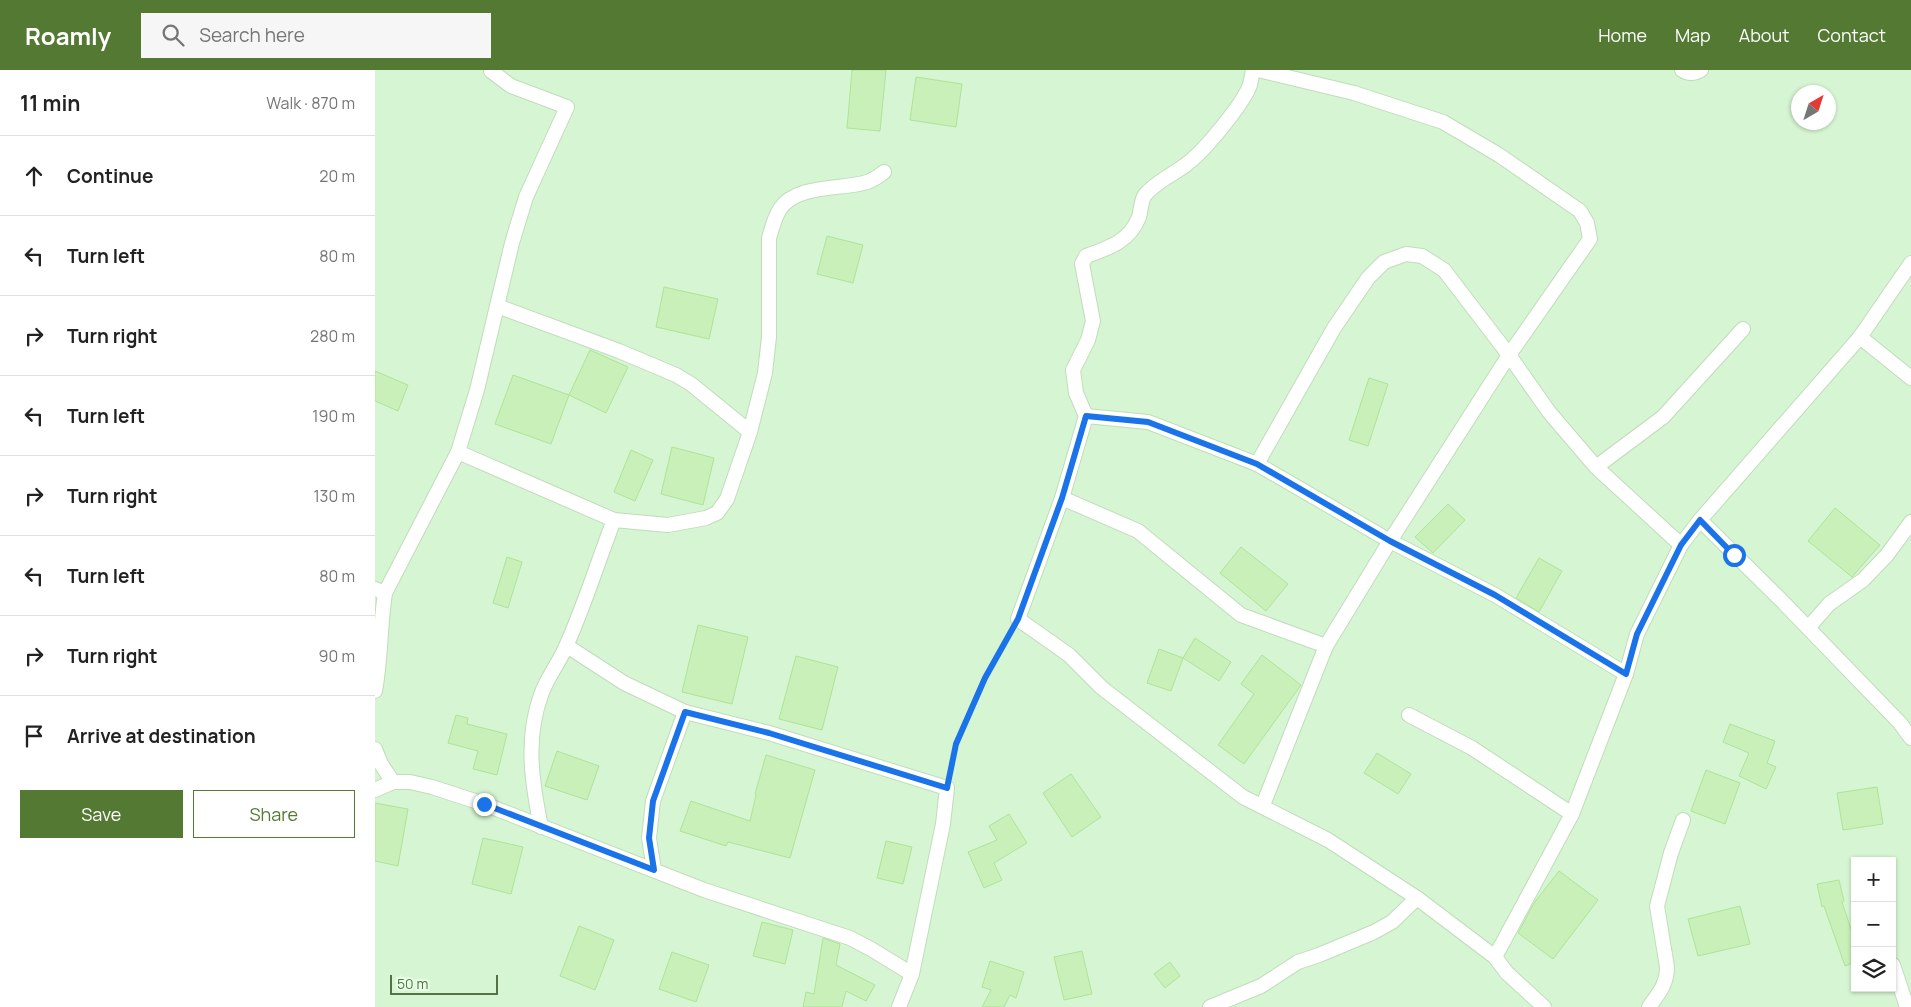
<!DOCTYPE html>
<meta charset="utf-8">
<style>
body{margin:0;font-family:Manrope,sans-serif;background:#f6f6f6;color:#222}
.controls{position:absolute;right:15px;bottom:15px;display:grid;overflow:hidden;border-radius:0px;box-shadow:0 1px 4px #0004}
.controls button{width:45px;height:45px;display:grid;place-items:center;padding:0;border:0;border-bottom:1px solid #e0e0e0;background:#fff;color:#222;font:25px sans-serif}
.compass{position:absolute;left:1416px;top:15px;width:45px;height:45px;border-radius:50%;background:#fff;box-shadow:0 1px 4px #0004;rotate:39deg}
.scale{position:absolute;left:15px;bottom:12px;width:108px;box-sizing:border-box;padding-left:5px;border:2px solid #557148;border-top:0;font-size:14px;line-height:18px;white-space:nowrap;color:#557148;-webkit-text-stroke:4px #e7ffe6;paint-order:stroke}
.stop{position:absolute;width:15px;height:15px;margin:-11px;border:4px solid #1a73e8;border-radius:50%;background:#fff}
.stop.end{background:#1a73e8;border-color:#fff;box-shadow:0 1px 5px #0008}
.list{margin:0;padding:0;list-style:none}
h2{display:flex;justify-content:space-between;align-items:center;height:65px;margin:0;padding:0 20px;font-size:21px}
h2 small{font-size:16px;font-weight:400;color:#767676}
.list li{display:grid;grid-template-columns:32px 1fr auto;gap:15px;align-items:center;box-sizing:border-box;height:80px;padding:0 20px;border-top:1px solid #e0e0e0}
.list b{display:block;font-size:19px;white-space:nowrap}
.list em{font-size:16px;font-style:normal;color:#767676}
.actions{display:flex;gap:10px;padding:15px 20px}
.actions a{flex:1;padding:11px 0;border:1px solid #537932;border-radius:0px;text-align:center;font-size:18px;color:#537932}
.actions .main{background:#537932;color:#fff}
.icon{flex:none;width:28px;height:28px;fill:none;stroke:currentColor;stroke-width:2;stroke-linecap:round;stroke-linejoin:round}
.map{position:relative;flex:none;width:1536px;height:937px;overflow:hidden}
header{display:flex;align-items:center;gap:30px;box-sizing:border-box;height:70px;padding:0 25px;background:#537932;color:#fff}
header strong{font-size:24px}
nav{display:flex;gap:28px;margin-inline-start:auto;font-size:18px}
.search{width:350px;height:45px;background:#f6f6f6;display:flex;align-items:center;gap:12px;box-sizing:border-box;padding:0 18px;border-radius:0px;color:#767676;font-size:19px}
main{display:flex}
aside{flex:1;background:#fff}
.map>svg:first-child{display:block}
.residential{fill:#d6f5d2;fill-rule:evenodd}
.building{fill:#c8f0b8;stroke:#afe399}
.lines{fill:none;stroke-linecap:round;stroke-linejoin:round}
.minor-casing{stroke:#c1dcba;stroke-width:16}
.path{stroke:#acd59c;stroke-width:2.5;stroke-dasharray:1 4;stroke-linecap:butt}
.minor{stroke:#fff;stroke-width:14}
.route{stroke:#1a73e8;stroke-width:6}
</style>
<header>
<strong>Roamly</strong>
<div class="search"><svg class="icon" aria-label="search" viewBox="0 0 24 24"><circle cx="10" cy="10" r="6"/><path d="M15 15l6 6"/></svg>Search here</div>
<nav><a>Home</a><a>Map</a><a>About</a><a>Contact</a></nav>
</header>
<main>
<aside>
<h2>11 min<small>Walk · 870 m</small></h2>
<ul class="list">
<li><svg class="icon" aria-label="ahead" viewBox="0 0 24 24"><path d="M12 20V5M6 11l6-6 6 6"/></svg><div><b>Continue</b></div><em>20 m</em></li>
<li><svg class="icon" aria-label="left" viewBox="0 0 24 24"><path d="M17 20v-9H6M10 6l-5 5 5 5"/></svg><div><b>Turn left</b></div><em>80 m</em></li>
<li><svg class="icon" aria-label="right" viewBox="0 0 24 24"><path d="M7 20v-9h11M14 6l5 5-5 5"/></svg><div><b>Turn right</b></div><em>280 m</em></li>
<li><svg class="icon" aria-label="left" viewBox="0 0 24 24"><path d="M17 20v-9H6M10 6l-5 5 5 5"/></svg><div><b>Turn left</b></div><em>190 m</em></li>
<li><svg class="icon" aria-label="right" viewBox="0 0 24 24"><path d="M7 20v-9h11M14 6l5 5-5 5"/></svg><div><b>Turn right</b></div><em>130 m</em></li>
<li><svg class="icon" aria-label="left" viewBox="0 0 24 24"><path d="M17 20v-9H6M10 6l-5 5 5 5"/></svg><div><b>Turn left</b></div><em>80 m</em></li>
<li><svg class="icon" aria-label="right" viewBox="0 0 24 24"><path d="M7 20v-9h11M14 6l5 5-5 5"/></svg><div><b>Turn right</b></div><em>90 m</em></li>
<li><svg class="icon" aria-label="arrive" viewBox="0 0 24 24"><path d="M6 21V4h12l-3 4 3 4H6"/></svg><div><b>Arrive at destination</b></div></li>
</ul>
<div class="actions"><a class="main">Save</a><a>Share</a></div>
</aside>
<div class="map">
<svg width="1536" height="937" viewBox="0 0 1536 937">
<rect width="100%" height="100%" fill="#e2fce0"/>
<!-- residential -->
<path class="residential" d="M0,0H1536V937H0ZM1424,22H1454V52H1424ZM1480,791H1517V918H1480Z"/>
<!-- building -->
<g class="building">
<path d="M477,0H511L505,61L472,58Z"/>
<path d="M541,7L587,14L581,57L535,50Z"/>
<path d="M452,166L488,175L478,213L442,204Z"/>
<path d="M289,217L343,229L334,269L281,257Z"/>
<path d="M215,280L253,297L231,343L194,325Z"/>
<path d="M0,301L33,315L23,341L0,331Z"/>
<path d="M138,305L194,325L176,374L120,354Z"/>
<path d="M994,308L1013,314L993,376L974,370Z"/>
<path d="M297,377L339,388L328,435L286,424Z"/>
<path d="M256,380L278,390L260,431L239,422Z"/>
<path d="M1073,434L1090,450L1058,483L1040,467Z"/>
<path d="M1460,438L1505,475L1477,507L1433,471Z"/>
<path d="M866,477L913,514L891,541L845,503Z"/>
<path d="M132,487L147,492L133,538L118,533Z"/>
<path d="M1164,488L1187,501L1164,542L1141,528Z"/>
<path d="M323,555L373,567L357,634L307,622Z"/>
<path d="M820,568L856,592L844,611L808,588Z"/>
<path d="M784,579L808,588L796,621L772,613Z"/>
<path d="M887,585L926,615L869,694L843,675L879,624L866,614Z"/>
<path d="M421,586L463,597L447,660L404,649Z"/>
<path d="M81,645L93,648L92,654L132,664L122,705L98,699L103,681L73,673Z"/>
<path d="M1355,654L1400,671L1392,693L1401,697L1391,719L1364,706L1374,683L1348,672Z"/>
<path d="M182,681L224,696L212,730L170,716Z"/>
<path d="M1002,683L1036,704L1023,724L989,703Z"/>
<path d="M391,685L440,700L415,788L353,772L351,776L305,761L316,731L375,751L381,725L380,724Z"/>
<path d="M1331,700L1365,713L1350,754L1316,741Z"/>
<path d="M696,704L726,747L697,767L668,723Z"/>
<path d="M1502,717L1508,754L1468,760L1462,723Z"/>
<path d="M0,733L33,739L23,796L0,791Z"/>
<path d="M634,744L652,773L619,793L627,810L609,818L593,782L622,770L614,756Z"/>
<path d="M108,768L148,777L136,824L97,814Z"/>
<path d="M511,771L537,777L528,814L502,808Z"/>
<path d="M1184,801L1223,830L1178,889L1143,863L1159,833Z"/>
<path d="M1464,810L1469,831L1467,832L1480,871V892L1470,896L1449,836L1447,837L1442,814Z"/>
<path d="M1365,836L1375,874L1323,886L1313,849Z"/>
<path d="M387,852L418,860L410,894L378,886Z"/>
<path d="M204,856L239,870L220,920L185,906Z"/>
<path d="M448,868L465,874L461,895L500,915L491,931L471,921L467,937H428L431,922L439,924Z"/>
<path d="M707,881L717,924L689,930L679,887Z"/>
<path d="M297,882L334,895L321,932L284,919Z"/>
<path d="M615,891L649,902L641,928L635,925L629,937H607L616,920L607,917Z"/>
<path d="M795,892L805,906L790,918L779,904Z"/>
</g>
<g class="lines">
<!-- minor casing -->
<g class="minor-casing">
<g id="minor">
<path d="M878,0C877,5 876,10 875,15C868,34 830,80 813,93C801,103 780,112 770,125C766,130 766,140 764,147C755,171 734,178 711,186L707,194L718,251L713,270L698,300L701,323L711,346L687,428L643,549L694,585L727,618L868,727L953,770L1042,828L1120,887"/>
<path d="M883,0L979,23L1068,52L1124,85L1205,141L1212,153L1215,169L1134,285L1015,471L951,576L888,735"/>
<path d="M1307,0C1313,4 1319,4 1326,0"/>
<path d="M116,1L136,16L192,37L151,127L137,173L102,320L83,382L239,450L293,455L331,448L342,443L352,429L375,362L390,303L394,267V168C397,159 399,148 405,139C421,114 467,120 492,112C498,110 504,106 509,102"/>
<path d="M122,236L244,281L301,305L316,314L375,362"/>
<path d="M1485,267L1536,308"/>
<path d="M711,346L773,352L882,394L1015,471L1120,525L1251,604"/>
<path d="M882,394L959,258L993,208L1009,192L1031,184L1047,186L1069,200L1134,285L1174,342L1221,397L1306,475"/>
<path d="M1221,397L1288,347L1368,259"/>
<path d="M687,428L763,461L866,545L951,576"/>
<path d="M1325,450L1407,531L1525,653L1536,668"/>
<path d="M0,519L10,523L83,382"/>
<path d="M1433,558L1454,534L1488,510L1512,485L1536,452"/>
<path d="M192,576L249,613L310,642L394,663L572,718L568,754L537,904"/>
<path d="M0,621C6,588 5,556 10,523"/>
<path d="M1034,645L1097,678L1197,744"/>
<path d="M0,679L6,694L18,712"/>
<path d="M0,720L18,712H35L57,717L109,734L329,820L475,868L496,879L537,904L524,937"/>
<path d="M166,757C157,713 150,669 166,625C172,607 185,592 192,574C210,534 223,491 239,450"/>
<path d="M279,800L274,768L278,731L310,642"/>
<path d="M1518,895L1532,937"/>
<path d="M835,937L886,916L923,892L944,885L999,862L1017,852L1042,828"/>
<path d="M1169,937L1132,903L1120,887L1197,744L1251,604L1262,564L1306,475L1325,450L1485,267L1536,193"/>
<path d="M1274,937C1284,923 1292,914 1292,897L1282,836L1296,783L1308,750"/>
</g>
</g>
<!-- path -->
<path class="path" d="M575,705L581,674L610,608L637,561"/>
<!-- minor -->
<use href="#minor" class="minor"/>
</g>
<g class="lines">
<!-- route -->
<path class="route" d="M109,734L279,800L274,768L278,731L310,642L394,663L572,718L581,674L610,608L643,549L687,428L711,346L773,352L882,394L1015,471L1120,525L1251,604L1262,564L1306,475L1325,450L1359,485"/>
</g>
</svg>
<div class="controls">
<button>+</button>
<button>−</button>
<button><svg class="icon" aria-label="layers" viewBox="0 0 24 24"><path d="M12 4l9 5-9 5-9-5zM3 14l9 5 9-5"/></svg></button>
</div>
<svg class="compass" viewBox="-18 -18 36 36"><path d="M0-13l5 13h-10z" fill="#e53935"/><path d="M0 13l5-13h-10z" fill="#767676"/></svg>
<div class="scale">50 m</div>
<div class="stop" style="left:1359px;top:485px"></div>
<div class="stop end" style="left:109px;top:734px"></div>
</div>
</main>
